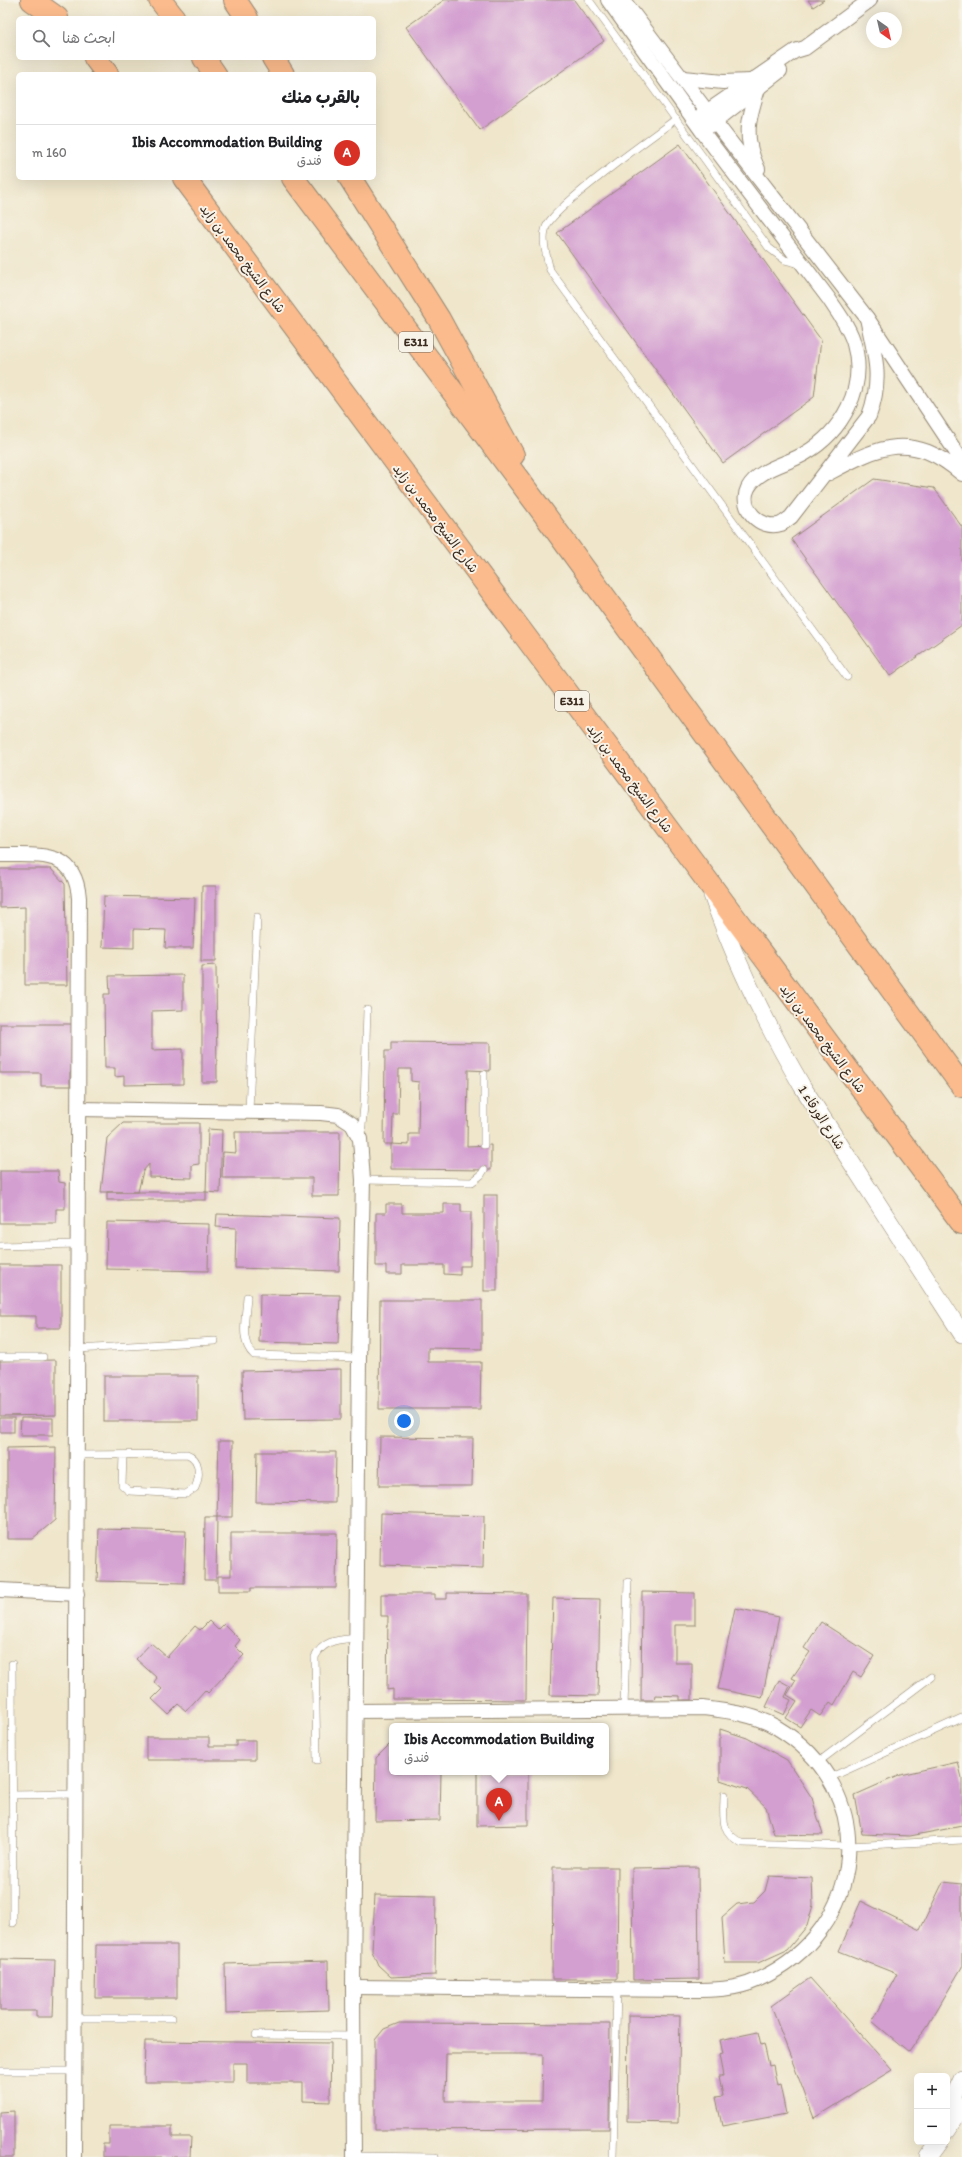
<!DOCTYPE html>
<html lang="ar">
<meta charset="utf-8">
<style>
body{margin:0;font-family:Itim,"Playpen Sans Arabic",sans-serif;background:#f6f6f6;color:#202124;direction:rtl}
.controls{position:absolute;right:12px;bottom:12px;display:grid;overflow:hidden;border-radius:6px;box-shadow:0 4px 16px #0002}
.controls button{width:36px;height:36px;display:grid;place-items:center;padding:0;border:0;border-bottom:1px solid #e0e0e0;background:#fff;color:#202124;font:20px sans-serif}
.compass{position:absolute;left:866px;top:12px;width:36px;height:36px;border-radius:50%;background:#fff;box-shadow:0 4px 16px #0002;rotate:146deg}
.you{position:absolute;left:404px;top:1421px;width:14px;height:14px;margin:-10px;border:3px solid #fff;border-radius:50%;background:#1a73e8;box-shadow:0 0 0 6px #1a73e833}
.badge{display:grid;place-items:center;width:26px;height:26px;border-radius:50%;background:#d93025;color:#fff;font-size:13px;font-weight:700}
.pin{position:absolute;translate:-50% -33px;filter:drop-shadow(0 1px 2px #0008)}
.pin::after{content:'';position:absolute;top:21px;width:14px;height:12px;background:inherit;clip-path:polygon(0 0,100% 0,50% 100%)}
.popup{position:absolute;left:389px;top:1723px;width:220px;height:52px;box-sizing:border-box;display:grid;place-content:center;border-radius:6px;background:#fff;filter:drop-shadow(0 1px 3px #0005);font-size:13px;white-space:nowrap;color:#757577}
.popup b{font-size:15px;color:#202124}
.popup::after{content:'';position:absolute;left:50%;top:100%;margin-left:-8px;border:8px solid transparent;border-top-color:#fff}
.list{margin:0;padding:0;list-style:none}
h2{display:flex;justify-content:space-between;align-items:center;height:52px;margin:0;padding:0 16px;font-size:17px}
h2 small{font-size:13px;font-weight:400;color:#757577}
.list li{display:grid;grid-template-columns:26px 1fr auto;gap:12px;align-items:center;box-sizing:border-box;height:56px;padding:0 16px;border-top:1px solid #e0e0e0}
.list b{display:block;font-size:15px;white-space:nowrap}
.list p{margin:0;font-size:13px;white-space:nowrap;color:#757577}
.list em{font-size:13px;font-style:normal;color:#757577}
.icon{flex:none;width:22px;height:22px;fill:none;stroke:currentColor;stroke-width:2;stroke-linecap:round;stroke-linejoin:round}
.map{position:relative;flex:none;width:962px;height:2157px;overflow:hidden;direction:ltr}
.search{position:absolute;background:#fff;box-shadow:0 4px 16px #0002;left:16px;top:16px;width:360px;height:44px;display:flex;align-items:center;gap:10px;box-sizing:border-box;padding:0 14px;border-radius:6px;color:#757577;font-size:15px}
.panel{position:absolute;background:#fff;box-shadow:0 4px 16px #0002;left:16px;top:72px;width:360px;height:108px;border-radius:6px;direction:rtl}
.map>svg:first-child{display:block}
.building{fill:#d39ed0;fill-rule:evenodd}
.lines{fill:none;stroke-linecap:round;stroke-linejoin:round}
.service-casing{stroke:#958874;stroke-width:8}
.minor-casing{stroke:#958874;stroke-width:16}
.tertiary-casing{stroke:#958874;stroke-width:18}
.motorway-casing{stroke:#958874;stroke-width:24}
.service{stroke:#fff;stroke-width:7}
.minor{stroke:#fff;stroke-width:14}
.tertiary{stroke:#fff;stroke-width:17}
.motorway{stroke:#fbbb8c;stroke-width:22}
.labels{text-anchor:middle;stroke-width:4;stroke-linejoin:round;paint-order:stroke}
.shield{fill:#f7f3e8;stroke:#73665b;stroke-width:1}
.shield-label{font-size:12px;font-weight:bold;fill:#3b2a1e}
.street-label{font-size:13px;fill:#3b2a1e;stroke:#f7f3e8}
</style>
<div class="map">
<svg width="962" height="2157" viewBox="0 0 962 2157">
<rect width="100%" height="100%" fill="#f7f3e8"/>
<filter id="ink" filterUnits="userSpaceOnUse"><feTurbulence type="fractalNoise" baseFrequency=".025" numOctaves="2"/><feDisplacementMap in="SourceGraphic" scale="8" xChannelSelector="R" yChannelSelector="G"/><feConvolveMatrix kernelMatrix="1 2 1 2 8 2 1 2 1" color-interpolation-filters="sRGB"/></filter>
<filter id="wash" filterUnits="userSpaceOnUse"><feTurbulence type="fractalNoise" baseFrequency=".012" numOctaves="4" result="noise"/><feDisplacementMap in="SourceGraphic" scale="16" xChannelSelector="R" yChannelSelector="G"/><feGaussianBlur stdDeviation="0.9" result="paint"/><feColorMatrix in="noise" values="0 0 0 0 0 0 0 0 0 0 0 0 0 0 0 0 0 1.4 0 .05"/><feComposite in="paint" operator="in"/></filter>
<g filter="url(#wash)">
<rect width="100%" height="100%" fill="#efe6cb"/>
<g id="blocks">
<!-- building -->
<g class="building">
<path d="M444,0H574L604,41L480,130L406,27Z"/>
<path d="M808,0H824L813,7Z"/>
<path d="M680,144L821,340L814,397L723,463L557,233Z"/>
<path d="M874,479L934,488L962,527V625L890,676L791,539Z"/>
<path d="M0,869H51L65,884L67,985H25V907L0,908Z"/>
<path d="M202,886H216V961H201Z"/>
<path d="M104,896L195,898L193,948H165L166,930L134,929V948L102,947Z"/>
<path d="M216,965L217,1082H202V966Z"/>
<path d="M183,975V1010L152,1011V1050L183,1049V1084L124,1085V1076L115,1077V1068H105L104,994H110L109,976Z"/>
<path d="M0,1024H73V1072H70V1086H41V1073H0Z"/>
<path d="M391,1042L490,1043V1071L468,1070L467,1146L491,1145V1170L391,1169V1144L409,1145V1134H418L419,1082L411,1081V1069H399L398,1114H393L392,1144H384L385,1051H391Z"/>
<path d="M123,1123H199V1164L192,1165V1178L149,1177V1164L143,1171L138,1192H101L107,1138Z"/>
<path d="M208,1129L222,1130L220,1193L206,1192Z"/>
<path d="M235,1132H340L339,1196H312V1178H222L223,1152L236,1153Z"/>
<path d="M0,1171H58L59,1182L65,1183V1209H56V1223H0Z"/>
<rect x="107" y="1192" width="99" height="8"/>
<rect x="484" y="1195" width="13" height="96"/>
<path d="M386,1204H402V1213H444V1204H461V1212H471L470,1266H460V1275L444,1274V1265H402V1274H386V1266H376V1213H386Z"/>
<path d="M217,1214L340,1218L339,1271L235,1268L236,1228L216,1227Z"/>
<path d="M107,1222L209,1224L208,1271L106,1269Z"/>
<path d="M0,1265H61V1328H36V1316H0Z"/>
<path d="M260,1294L340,1295L338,1344L259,1342Z"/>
<path d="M380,1300H482V1349L428,1348V1362H481L480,1409H379Z"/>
<path d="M56,1360V1415L0,1416V1361Z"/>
<path d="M341,1369V1419L243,1420L242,1371Z"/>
<rect x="104" y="1376" width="94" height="45"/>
<rect x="0" y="1418" width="14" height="14"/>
<path d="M21,1418H53V1435H20Z"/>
<path d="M380,1437L473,1438L472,1486H379Z"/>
<path d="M219,1441H233L232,1517H217L216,1580H204L205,1517H217Z"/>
<path d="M56,1447L55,1520L32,1539H7V1448Z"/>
<path d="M257,1452H336L335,1503L256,1502Z"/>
<path d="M381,1513L484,1516L483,1568L380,1565Z"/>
<path d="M99,1529L186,1531L184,1583L97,1581Z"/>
<path d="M231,1533H337L336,1588H251V1591H218V1576H231Z"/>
<path d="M642,1592L695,1593V1625H675V1663H692V1700H680V1696L655,1695L654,1700H641Z"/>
<path d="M447,1593L527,1594L526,1700L393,1699V1689L387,1690L388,1616H381V1594H435V1599H447Z"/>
<path d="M553,1598L600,1599L598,1696L550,1695Z"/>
<path d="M735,1608L779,1617L762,1698L718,1689Z"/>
<path d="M209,1621L218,1630L224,1624L240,1640L235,1646L244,1655L208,1693L205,1690L186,1711L178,1704L168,1714L152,1699L162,1689L154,1682L157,1678L136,1659L151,1643L167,1657L195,1626L200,1630Z"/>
<path d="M821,1622L874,1656L861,1677L853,1672L834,1705L830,1702L820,1716L811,1710L800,1727L786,1718L797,1701L787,1695L796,1680L792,1678L810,1652L804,1648Z"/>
<path d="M779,1680L790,1686L785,1697L791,1700L784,1715L766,1707Z"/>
<path d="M720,1729L747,1738L787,1760L812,1798L823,1835L774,1834L766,1807L747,1789L720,1780Z"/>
<path d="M146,1737H209V1746H236V1740H255V1760H146Z"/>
<path d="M392,1742V1772H441L440,1820L375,1821L376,1758Z"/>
<path d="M958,1762L962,1778V1826L910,1836L862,1834L855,1795L900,1775Z"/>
<path d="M477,1772H528V1825L477,1826Z"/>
<path d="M553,1867H618L617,1979H552Z"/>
<path d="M698,1867L699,1979L633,1980L632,1868Z"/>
<path d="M769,1876L812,1878L813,1905L807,1926L787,1950L758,1963H725L722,1917L737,1904L754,1902L765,1891Z"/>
<path d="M943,1882L962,1884V1967L928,2025L909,2052L872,2021L897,1974L839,1951L861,1901L920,1930Z"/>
<path d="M375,1895L436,1896L435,1975L391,1977L378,1965L372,1951Z"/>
<path d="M96,1945H177V1998H95Z"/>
<path d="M0,1959L55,1960L53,2017H36V2011H0Z"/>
<path d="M328,1961L329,2010L226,2013L225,1964Z"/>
<path d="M810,1978L892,2070L814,2118L771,2006Z"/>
<path d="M628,2015L680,2016L678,2123L627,2122Z"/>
<path d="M399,2023L610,2024L609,2129L375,2130V2040L384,2029ZM446,2054H543L542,2101H445Z"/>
<path d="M758,2032L761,2045L764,2044L769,2066L773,2065L777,2086L780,2085L786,2114L722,2126L716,2097L723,2096L719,2076H723L719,2055L723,2054L720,2040Z"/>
<path d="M145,2041L331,2043L330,2102L303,2101V2083H247V2063H233V2082H144Z"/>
<path d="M14,2111V2157H0V2112Z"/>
<path d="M109,2126H172V2137H191L190,2157H103V2144H109Z"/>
</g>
</g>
</g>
<g filter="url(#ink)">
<use href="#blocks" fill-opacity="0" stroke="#958874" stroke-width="1"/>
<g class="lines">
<!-- service casing -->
<g class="service-casing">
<g id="service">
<path d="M589,0L769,248L785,260L801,264"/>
<path d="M676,119C652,137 554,206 546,227C541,240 547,257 550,270L847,677"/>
<path d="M484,1074V1145"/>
<path d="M249,1112L257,917"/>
<path d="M361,1135L364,1106L367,1010"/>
<path d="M363,1180L472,1182L481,1175L484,1170"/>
<path d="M0,1246L78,1244"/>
<path d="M247,1297C246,1316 239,1342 254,1355L359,1358"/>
<path d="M77,1349L215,1341"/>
<path d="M0,1357H43"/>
<path d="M77,1455L187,1454C201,1459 200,1477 195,1488L186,1494L129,1491L122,1485L123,1455"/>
<path d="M12,1664L13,1923"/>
<path d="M624,1708L628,1582"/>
<path d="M317,1760L315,1657C324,1639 339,1640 357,1638"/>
<path d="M817,1763L931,1677"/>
<path d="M829,1778L962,1718"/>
<path d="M12,1795L76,1794"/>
<path d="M724,1795C724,1817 719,1832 742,1843L849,1846L962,1840"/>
<path d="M75,2018H172"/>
<path d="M256,2035L353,2036"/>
<path d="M0,2071H75"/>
<path d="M354,2156L435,2157"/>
<path d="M613,2157L617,1989"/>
</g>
</g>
<!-- minor casing -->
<g class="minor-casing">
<g id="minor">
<path d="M608,0L702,131L829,299C838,313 850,328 854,344C867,388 842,432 804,454C787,464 758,469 748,488C738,508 761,531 781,524C785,522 788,519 791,517L869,416C883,378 875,356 867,318"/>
<path d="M623,0L715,122L867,318L962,461"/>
<path d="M683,78L723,82L751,81"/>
<path d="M758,89C748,120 743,138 758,169"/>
<path d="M699,117L795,51L805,48L870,0"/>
<path d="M708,127L780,71"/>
<path d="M829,473C881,445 912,431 962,474"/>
<path d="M0,855C39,856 75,848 79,898L74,2157"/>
<path d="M79,1109L321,1113L338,1115L352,1124L360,1139L363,1180L359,1358L353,1987L354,2157"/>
<path d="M0,1590L77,1594"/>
<path d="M353,1987L689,1990C712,1990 736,1990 757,1980C868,1930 882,1790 776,1727C754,1714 728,1711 703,1708L356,1711"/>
</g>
</g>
<!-- tertiary casing -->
<g class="tertiary-casing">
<g id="tertiary">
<path d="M712,895C735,962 766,1024 802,1086L962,1334"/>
<path d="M947,2112L962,2079"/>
<path d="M947,2130L962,2107"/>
<path d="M928,2157L939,2142"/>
</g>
</g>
<!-- motorway casing -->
<g class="motorway-casing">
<g id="motorway">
<path d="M32,0L57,18"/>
<path d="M160,0L174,18"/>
<path d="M235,0L247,18"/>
<path d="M95,58L107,74"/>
<path d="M204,58L215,74"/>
<path d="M273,58L283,74"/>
<path d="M184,178L962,1223"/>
<path d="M293,178L539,507L962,1086"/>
<path d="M350,178L439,319L513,455"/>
</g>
</g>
<!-- service -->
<use href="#service" class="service"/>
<!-- minor -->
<use href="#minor" class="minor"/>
<!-- tertiary -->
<use href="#tertiary" class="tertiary"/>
<!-- motorway -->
<use href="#motorway" class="motorway"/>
</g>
</g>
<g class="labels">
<!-- shield labels -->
<g class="shield">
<rect x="399" y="332" width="34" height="20" rx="3"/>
<rect x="555" y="691" width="34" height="20" rx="3"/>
</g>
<g class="shield-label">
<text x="416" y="346">E311</text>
<text x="572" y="705">E311</text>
</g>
<!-- street labels -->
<g class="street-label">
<text transform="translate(243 258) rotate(53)" y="5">شارع الشيخ محمد بن زايد</text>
<text transform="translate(436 518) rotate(53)" y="5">شارع الشيخ محمد بن زايد</text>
<text transform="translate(630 778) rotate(53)" y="5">شارع الشيخ محمد بن زايد</text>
<text transform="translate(823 1038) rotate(53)" y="5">شارع الشيخ محمد بن زايد</text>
<text transform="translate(822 1117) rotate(57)" y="5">شارع الورقاء 1</text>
</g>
</g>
</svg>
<div class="controls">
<button>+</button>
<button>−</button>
</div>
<svg class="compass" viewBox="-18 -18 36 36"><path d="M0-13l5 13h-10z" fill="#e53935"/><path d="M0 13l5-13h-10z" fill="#757577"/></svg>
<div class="you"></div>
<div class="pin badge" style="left:499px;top:1821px">A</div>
<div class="popup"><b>Ibis Accommodation Building</b>فندق</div>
<div class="search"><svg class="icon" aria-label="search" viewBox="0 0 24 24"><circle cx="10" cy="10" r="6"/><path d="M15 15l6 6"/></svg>ابحث هنا</div>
<section class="panel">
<h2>بالقرب منك<small></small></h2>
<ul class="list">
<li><span class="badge">A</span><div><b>Ibis Accommodation Building</b><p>فندق</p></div><em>160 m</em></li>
</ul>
</section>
</div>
